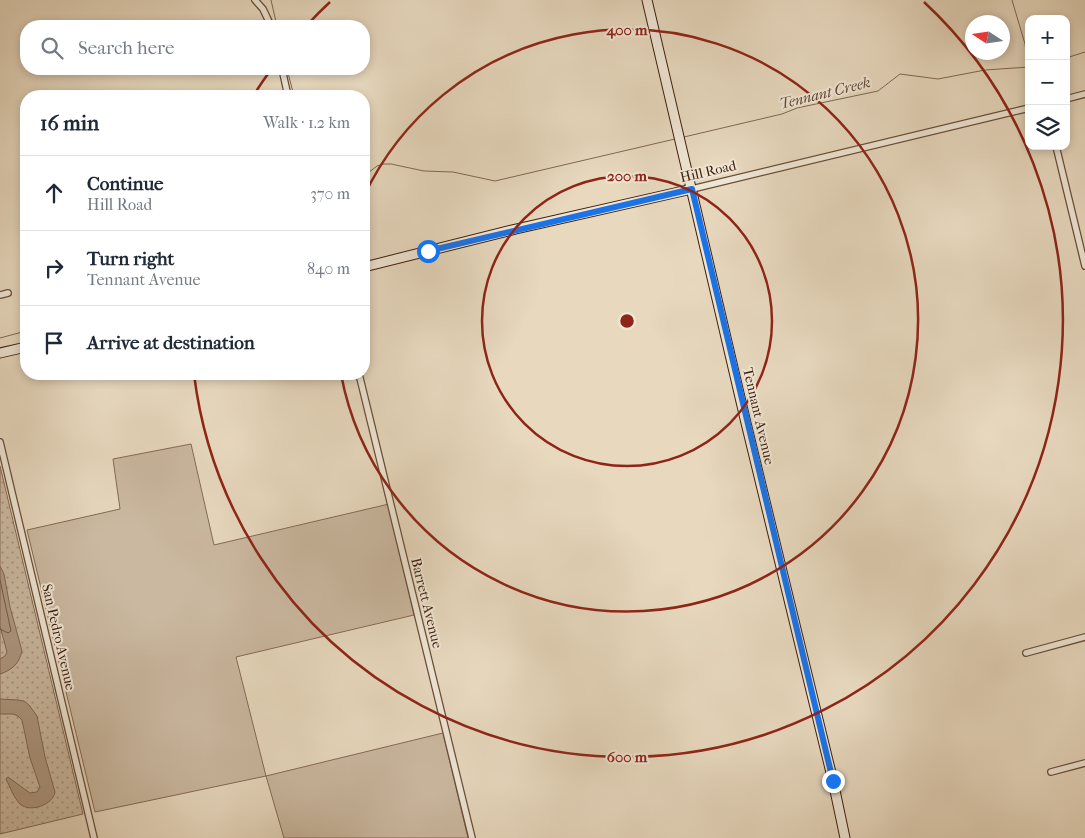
<!DOCTYPE html>
<meta charset="utf-8">
<style>
body{margin:0;font-family:"IM FELL French Canon",serif;background:#f6f6f7;color:#1f2937}
.controls{position:absolute;right:15px;top:15px;display:grid;overflow:hidden;border-radius:10px;box-shadow:0 2px 8px #0003}
.controls button{width:45px;height:45px;display:grid;place-items:center;padding:0;border:0;border-bottom:1px solid #e0e1e3;background:#fff;color:#1f2937;font:25px sans-serif}
.compass{position:absolute;left:965px;top:15px;width:45px;height:45px;border-radius:50%;background:#fff;box-shadow:0 2px 8px #0003;rotate:282deg}
.stop{position:absolute;width:15px;height:15px;margin:-11px;border:4px solid #1a73e8;border-radius:50%;background:#fff}
.stop.end{background:#1a73e8;border-color:#fff;box-shadow:0 1px 5px #0008}
.list{margin:0;padding:0;list-style:none}
h2{display:flex;justify-content:space-between;align-items:center;height:65px;margin:0;padding:0 20px;font-size:21px}
h2 small{font-size:16px;font-weight:400;color:#747a83}
.list li{display:grid;grid-template-columns:32px 1fr auto;gap:15px;align-items:center;box-sizing:border-box;height:75px;padding:0 20px;border-top:1px solid #e0e1e3}
.list b{display:block;font-size:19px;white-space:nowrap}
.list p{margin:0;font-size:16px;white-space:nowrap;color:#747a83}
.list em{font-size:16px;font-style:normal;color:#747a83}
.icon{flex:none;width:28px;height:28px;fill:none;stroke:currentColor;stroke-width:2;stroke-linecap:round;stroke-linejoin:round}
.map{position:relative;flex:none;width:1085px;height:838px;overflow:hidden}
.search{position:absolute;background:#fff;box-shadow:0 2px 8px #0003;left:20px;top:20px;width:350px;height:55px;display:flex;align-items:center;gap:12px;box-sizing:border-box;padding:0 18px;border-radius:20px;color:#747a83;font-size:19px}
.panel{position:absolute;background:#fff;box-shadow:0 2px 8px #0003;left:20px;top:90px;width:350px;height:290px;border-radius:20px}
.map>svg:first-child{display:block}
.grass{fill:#cab8a0;stroke:#846a56}
.park{fill:url(#park-dots);stroke:#846a56}
.water{fill:#ae9881;stroke:#816752}
.lines{fill:none;stroke-linecap:round;stroke-linejoin:round}
.shore{stroke:#765a46;stroke-width:1}
.stream{stroke:#816752;stroke-width:1}
.street-casing{stroke:#684c38;stroke-width:8}
.secondary-casing{stroke:#3e1d0b;stroke-width:11}
.street{stroke:#efe6d5;stroke-width:5.5}
.secondary{stroke:#efe6d5;stroke-width:9}
.route{stroke:#1a73e8;stroke-width:6}
.ring{fill:none;stroke:#8f2418;stroke-width:2.5}
.labels{text-anchor:middle;stroke-width:4;stroke-linejoin:round;paint-order:stroke}
.street-label{font-size:14px;fill:#3e1d0b;stroke:#efe6d5}
.water-label{font-size:15px;font-style:italic;fill:#654834;stroke:#efe6d5}
.centre{fill:#8f2418;stroke:#efe6d5;stroke-width:2.5}
.ring-label{font-size:15px;text-anchor:middle;font-weight:bold;fill:#8f2418;stroke:#efe6d5;stroke-width:4;stroke-linejoin:round;paint-order:stroke}
</style>
<div class="map">
<svg width="1085" height="838" viewBox="0 0 1085 838">
<defs>
<pattern id="park-dots" width="8" height="8" patternUnits="userSpaceOnUse" patternTransform="scale(1.25)"><rect width="8" height="8" fill="#cab8a0"/><path d="M2 2h.1M6 6h.1" fill="none" stroke="#a59581" stroke-width="1.8" stroke-linecap="round"/></pattern>
</defs>
<rect width="100%" height="100%" fill="#e7d8be"/>
<filter id="stains"><feTurbulence type="fractalNoise" baseFrequency=".004" numOctaves="4"/><feColorMatrix values="0 0 0 0 .2 0 0 0 0 .09 0 0 0 0 .02 0 0 0 .5 -.17"/></filter>
<radialGradient id="worn" r=".72"><stop offset=".6" stop-color="#630" stop-opacity="0"/><stop offset="1" stop-color="#630" stop-opacity=".3"/></radialGradient>
<!-- grass -->
<path class="grass" d="M191,444L214,545L389,504L414,615L236,657L266,776L443,733L468,838H284L266,776L95,812L27,530L120,509L113,459Z"/>
<!-- park -->
<path class="park" d="M0,466L83,814L0,834Z"/>
<!-- water -->
<g class="water">
<path d="M0,566L4,574L10,607L22,651C19,664 12,670 0,674V659L5,656L7,652L0,626Z"/>
<path d="M0,699L18,700L24,701L29,705L37,716L45,757L55,792C53,805 30,813 20,804C14,798 10,787 6,779L8,777L30,793L37,792L40,787L30,758L22,720L18,716L13,714H0Z"/>
</g>
<g class="lines">
<!-- shore -->
<path class="shore" d="M0,580L11,631L8,633L0,629"/>
<!-- stream -->
<g class="stream">
<path d="M271,0L277,26"/>
<path d="M1012,0L1025,44L1028,67"/>
<path d="M1066,58L1085,52"/>
<path d="M287,69L294,96"/>
<path d="M684,137L782,114L797,108L878,91L900,74L938,79L985,70L1029,67"/>
<path d="M364,176L377,166L384,164H391L424,171L453,172L495,181L675,139"/>
<path d="M0,338L26,331"/>
</g>
<!-- street casing -->
<g class="street-casing">
<g id="street">
<path d="M255,0L263,9L271,26"/>
<path d="M282,69L288,96"/>
<path d="M1066,99L1085,94"/>
<path d="M1056,146L1085,266"/>
<path d="M692,189L1029,108"/>
<path d="M0,295L8,293"/>
<path d="M359,374L472,838"/>
<path d="M0,442L94,838"/>
<path d="M1026,653L1085,637"/>
<path d="M1051,772L1085,763"/>
</g>
</g>
<!-- secondary casing -->
<g class="secondary-casing">
<g id="secondary">
<path d="M647,0L746,423L833,781L845,838"/>
<path d="M364,267L516,229L692,189"/>
<path d="M0,353L26,347"/>
</g>
</g>
<!-- street -->
<use href="#street" class="street"/>
<!-- secondary -->
<use href="#secondary" class="secondary"/>
</g>
<g class="lines">
<!-- route -->
<path class="route" d="M428,251L692,189L833,781"/>
</g>
<!-- distance rings -->
<g class="ring">
<circle cx="627" cy="321" r="145"/>
<path d="M364 196A291 291 0 1 1 341 374"/>
<path d="M255 93A436 436 0 0 1 270 71M308 24A436 436 0 0 1 330 2M924 2A436 436 0 1 1 194 374"/>
</g>
<g class="labels">
<!-- street labels -->
<g class="street-label">
<text transform="translate(708 171) rotate(-13)" y="5">Hill Road</text>
<text transform="translate(759 416) rotate(77)" y="5">Tennant Avenue</text>
<text transform="translate(427 603) rotate(76)" y="5">Barrett Avenue</text>
<text transform="translate(59 637) rotate(77)" y="5">San Pedro Avenue</text>
</g>
<!-- water labels -->
<g class="water-label">
<text transform="translate(825 93) rotate(-14)" y="5">Tennant Creek</text>
</g>
</g>
<circle cx="627" cy="321" r="8" class="centre"/>
<g class="ring-label">
<text x="627" y="35">400 m</text>
<text x="627" y="181">200 m</text>
<text x="627" y="762">600 m</text>
</g>
<rect width="100%" height="100%" filter="url(#stains)"/>
<rect width="100%" height="100%" fill="url(#worn)"/>
</svg>
<div class="controls">
<button>+</button>
<button>−</button>
<button><svg class="icon" aria-label="layers" viewBox="0 0 24 24"><path d="M12 4l9 5-9 5-9-5zM3 14l9 5 9-5"/></svg></button>
</div>
<svg class="compass" viewBox="-18 -18 36 36"><path d="M0-13l5 13h-10z" fill="#e53935"/><path d="M0 13l5-13h-10z" fill="#747a83"/></svg>
<div class="stop" style="left:428px;top:251px"></div>
<div class="stop end" style="left:833px;top:781px"></div>
<div class="search"><svg class="icon" aria-label="search" viewBox="0 0 24 24"><circle cx="10" cy="10" r="6"/><path d="M15 15l6 6"/></svg>Search here</div>
<section class="panel">
<h2>16 min<small>Walk · 1.2 km</small></h2>
<ul class="list">
<li><svg class="icon" aria-label="ahead" viewBox="0 0 24 24"><path d="M12 20V5M6 11l6-6 6 6"/></svg><div><b>Continue</b><p>Hill Road</p></div><em>370 m</em></li>
<li><svg class="icon" aria-label="right" viewBox="0 0 24 24"><path d="M7 20v-9h11M14 6l5 5-5 5"/></svg><div><b>Turn right</b><p>Tennant Avenue</p></div><em>840 m</em></li>
<li><svg class="icon" aria-label="arrive" viewBox="0 0 24 24"><path d="M6 21V4h12l-3 4 3 4H6"/></svg><div><b>Arrive at destination</b></div></li>
</ul>
</section>
</div>
